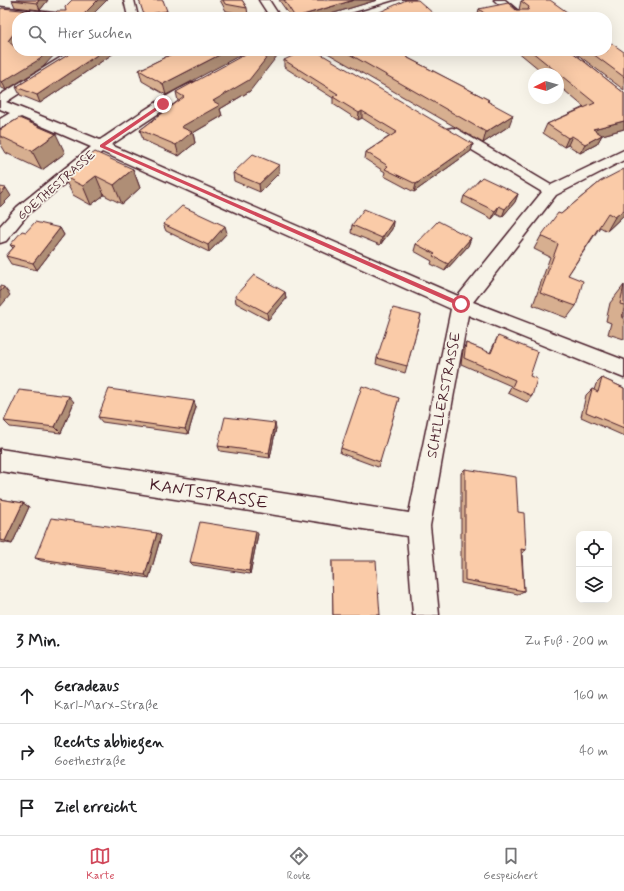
<!DOCTYPE html>
<html lang="de">
<meta charset="utf-8">
<style>
body{margin:0;font-family:Mynerve,sans-serif;background:#f2f2f2;color:#202124}
.controls{position:absolute;right:12px;bottom:12px;display:grid;overflow:hidden;border-radius:8px;box-shadow:0 4px 16px #0002}
.controls button{width:36px;height:36px;display:grid;place-items:center;padding:0;border:0;border-bottom:1px solid #e0e0e0;background:#fff;color:#202124;font:20px sans-serif}
.compass{position:absolute;left:528px;top:68px;width:36px;height:36px;border-radius:50%;background:#fff;box-shadow:0 4px 16px #0002;rotate:265deg}
.stop{position:absolute;width:12px;height:12px;margin:-9px;border:3px solid #d1495b;border-radius:50%;background:#fff}
.stop.end{background:#d1495b;border-color:#fff;box-shadow:0 1px 4px #0008}
.list{margin:0;padding:0;list-style:none}
h2{display:flex;justify-content:space-between;align-items:center;height:52px;margin:0;padding:0 16px;font-size:17px}
h2 small{font-size:13px;font-weight:400;color:#757577}
.list li{display:grid;grid-template-columns:26px 1fr auto;gap:12px;align-items:center;box-sizing:border-box;height:56px;padding:0 16px;border-top:1px solid #e0e0e0}
.list b{display:block;font-size:15px;white-space:nowrap}
.list p{margin:0;font-size:13px;white-space:nowrap;color:#757577}
.list em{font-size:13px;font-style:normal;color:#757577}
.icon{flex:none;width:22px;height:22px;fill:none;stroke:currentColor;stroke-width:2;stroke-linecap:round;stroke-linejoin:round}
.map{position:relative;flex:none;width:624px;height:615px;overflow:hidden}
.search{position:absolute;background:#fff;box-shadow:0 4px 16px #0002;left:12px;right:12px;top:12px;height:44px;display:flex;align-items:center;gap:10px;box-sizing:border-box;padding:0 14px;border-radius:16px;color:#757577;font-size:15px}
.sheet{height:220px;background:#fff}
nav{display:flex;justify-content:space-around;align-items:center;box-sizing:border-box;height:56px;border-top:1px solid #e0e0e0;background:#fff;font-size:11px;color:#757577}
nav a{display:grid;justify-items:center;gap:2px}
nav .on{color:#d1495b}
.map>svg:first-child{display:block}
.lines{fill:none;stroke-linecap:round;stroke-linejoin:round}
.minor-casing{stroke:#4a1f2b;stroke-width:3}
.minor{fill:#f7f3e8;fill-rule:evenodd}
.wall{fill:#d7af90;stroke:#4a1f2b}
.shaded-wall{fill:#af8e76;stroke:#4a1f2b}
.building{fill:#facba8;stroke:#4a1f2b}
.route{fill:#d1495b}
.labels{text-anchor:middle;stroke-width:3.5;stroke-linejoin:round;paint-order:stroke}
.far-street-label{font-size:12px;fill:#4a1f2b;stroke:#f7f3e8}
.street-label{font-size:14px;fill:#4a1f2b;stroke:#f7f3e8}
.near-street-label{font-size:17px;fill:#4a1f2b;stroke:#f7f3e8}
</style>
<div class="map">
<svg width="624" height="615" viewBox="0 0 624 615">
<rect width="100%" height="100%" fill="#f7f3e8"/>
<filter id="ink" filterUnits="userSpaceOnUse"><feTurbulence type="fractalNoise" baseFrequency=".025" numOctaves="2"/><feDisplacementMap in="SourceGraphic" scale="8" xChannelSelector="R" yChannelSelector="G"/><feConvolveMatrix kernelMatrix="1 2 1 2 8 2 1 2 1" color-interpolation-filters="sRGB"/></filter>
<g filter="url(#ink)">
<g class="lines">
<!-- minor casing -->
<g class="minor-casing">
<g id="minor">
<path d="M124,0H134L138,17H128Z"/>
<path d="M259,0H269L280,17H270Z"/>
<path d="M399,0H415L414,2L364,17H348L349,15Z"/>
<path d="M494,0H505L525,17H513Z"/>
<path d="M0,7L63,14L68,17H35L0,13Z"/>
<path d="M71,51H85L6,102L100,140C116,130 187,78 202,81L204,84L202,87L168,107L111,145L458,296L542,192L447,135L445,132L447,129L452,128L457,129L551,185L624,150V160L556,195L473,302L624,360V378L468,315L430,526L439,615H413L407,536L0,471V449L409,513L451,309L102,152L27,215L6,241L0,243V226L17,207L91,147L21,117L0,128V119L10,113L0,109V95Z"/>
</g>
</g>
<!-- minor -->
<use href="#minor" class="minor"/>
</g>
<!-- wall -->
<g class="wall">
<path d="M12,0H48L40,10L15,7Z"/>
<path d="M220,0H242L247,8L248,15L226,11Z"/>
<path d="M279,0H377L321,17H291Z"/>
<path d="M521,1L574,17H477L479,9L519,10Z"/>
<path d="M0,10L31,11L33,17H17L13,46L43,67L6,90L0,87Z"/>
<path d="M75,51H117L40,103L20,95L16,87Z"/>
<path d="M178,51L166,95L142,81L139,70Z"/>
<path d="M324,51H403L408,58L489,100L488,101L509,126L483,143Z"/>
<path d="M517,51H571L624,93V129L602,135L597,144L580,153L568,145L564,147L543,133L547,124L584,107L558,85V74H545Z"/>
<path d="M573,51H607L624,52V90Z"/>
<path d="M284,60L473,144L471,151L414,192L384,176L385,172L365,159L366,152L390,136L362,118L358,120L333,104V98L284,67Z"/>
<path d="M250,91L220,109L222,116L193,133L195,143L179,156L143,140L140,130L178,101L176,92Z"/>
<path d="M0,130L65,153L42,170L6,153L0,143Z"/>
<path d="M133,169L140,188L122,204L104,195L91,205L73,195L63,176Z"/>
<path d="M233,173H279L260,192L234,181Z"/>
<path d="M601,181L624,215L607,231L600,227L568,275L576,306L567,318L533,305L550,257L534,249L541,236L561,214Z"/>
<path d="M518,194L515,202L502,217L496,214L492,219L462,203L464,196Z"/>
<path d="M393,221L392,229L380,245L351,233L352,225Z"/>
<path d="M163,224L227,233L209,252L166,231Z"/>
<path d="M60,228L64,235L37,270L11,264L6,256L13,248L10,245L26,232Z"/>
<path d="M471,238L468,246L445,271L431,264L432,261L414,251L416,244Z"/>
<path d="M624,285V339L608,334L611,323L606,321L610,303Z"/>
<path d="M285,292L286,299L268,320L236,303L235,296Z"/>
<path d="M421,315L405,373L376,364L377,358Z"/>
<path d="M498,336L530,376L532,396L527,402L508,393L511,386L461,364L463,350L466,343L490,353L495,342Z"/>
<path d="M602,378L624,388V436L581,417L586,395L592,389L594,390L596,384Z"/>
<path d="M399,398L378,467L340,453L341,448Z"/>
<path d="M74,402L61,433L10,427L4,421Z"/>
<path d="M196,407L188,434L102,422L98,417Z"/>
<path d="M276,428L270,458L220,451L218,446Z"/>
<path d="M465,469L518,512L526,550L522,553L524,591L518,594L461,583V473Z"/>
<path d="M0,499L23,503L29,507L12,544L0,542Z"/>
<path d="M157,533L161,536L149,578L42,561L35,558Z"/>
<path d="M258,534L250,574L193,565L190,562Z"/>
<path d="M332,561L380,615H333L332,564Z"/>
</g>
<!-- shaded-wall -->
<g class="shaded-wall">
<path d="M39,0H48L40,10L37,3Z"/>
<path d="M98,0H107L90,17H81Z"/>
<path d="M354,0H377L321,17H296Z"/>
<path d="M31,11L33,17H26Z"/>
<path d="M167,11L168,17H144V15Z"/>
<path d="M435,15L434,17H423Z"/>
<path d="M17,29V41L11,48L8,41Z"/>
<path d="M48,51H58L43,67L6,90L2,82Z"/>
<path d="M103,51H117L40,103L37,95Z"/>
<path d="M227,51H248L166,95L163,84Z"/>
<path d="M272,51H281L250,91L220,109L222,116L193,133L195,143L179,156L176,145L181,127Z"/>
<path d="M362,111V118L358,120L359,113Z"/>
<path d="M513,115L509,126L483,143L486,132Z"/>
<path d="M624,121V129L588,139L593,129Z"/>
<path d="M56,134L65,153L42,170L32,151Z"/>
<path d="M602,135L597,144L580,153L585,144Z"/>
<path d="M572,136L568,145L564,147L568,138Z"/>
<path d="M473,144L471,151L414,192L416,184Z"/>
<path d="M279,165V173L260,192L259,184Z"/>
<path d="M133,169L140,188L122,204L114,185Z"/>
<path d="M96,176L104,195L91,205L83,186Z"/>
<path d="M6,188L11,196L0,207V195Z"/>
<path d="M518,194L515,202L502,217L505,209Z"/>
<path d="M499,206L496,214L492,219L495,211Z"/>
<path d="M624,210V215L607,231L615,217Z"/>
<path d="M393,221L392,229L380,245L382,238Z"/>
<path d="M225,226L227,233L209,252L208,245Z"/>
<path d="M60,228L64,235L37,270L33,263Z"/>
<path d="M471,238L468,246L445,271L448,264Z"/>
<path d="M4,287L10,295L0,307V292Z"/>
<path d="M285,292L286,299L268,320L267,313Z"/>
<path d="M69,396L74,402L61,433L55,427Z"/>
<path d="M194,401L196,407L188,434L185,429Z"/>
<path d="M275,423L276,428L270,458L269,453Z"/>
<path d="M23,503L29,507L12,544L5,541Z"/>
<path d="M256,531L258,534L250,574L249,571Z"/>
<path d="M157,533L161,536L149,578L145,575Z"/>
</g>
<!-- building -->
<g class="building">
<path d="M12,0H39L37,3Z"/>
<path d="M72,0H98L81,17H51L57,11H66L65,7Z"/>
<path d="M139,0H163L167,11L144,15Z"/>
<path d="M223,0H242L247,8L225,4Z"/>
<path d="M284,0H354L296,17H295Z"/>
<path d="M406,0H418L435,15L423,17H369Z"/>
<path d="M525,0H550L574,17H489L479,9L508,3L516,10H528L529,7L521,1Z"/>
<path d="M2,8L31,11L26,17H17V29L8,41L16,48L17,47V51H48L40,59L2,82L0,81V10Z"/>
<path d="M238,15L241,17H235Z"/>
<path d="M607,40L624,52V77L589,51H607Z"/>
<path d="M75,51H103L37,95L16,87L71,53Z"/>
<path d="M178,51H227L163,84L139,70Z"/>
<path d="M251,51H272L249,80L213,101L220,105L181,127L192,132L176,145L140,130L184,97L176,92Z"/>
<path d="M303,51H316L473,144L416,184L385,169L388,166L366,152L397,132L362,111L359,113L333,97L338,94L284,60Z"/>
<path d="M344,51H403L406,53L408,58L489,100L487,101L513,115L486,132Z"/>
<path d="M531,51H571L624,93V121L593,129L602,135L585,144L572,136L568,138L547,124L595,103Z"/>
<path d="M19,118L56,134L32,151L0,136V130Z"/>
<path d="M95,152L133,169L114,185L96,176L83,186L63,176Z"/>
<path d="M253,154L279,165L259,184L233,173Z"/>
<path d="M624,169V210L615,217L608,213L568,275L583,281L576,306L540,293L558,244L541,236L558,213L561,214L601,181Z"/>
<path d="M482,177L518,194L505,209L499,206L495,211L464,196Z"/>
<path d="M0,187L6,188L0,195Z"/>
<path d="M182,206L225,226L208,245L163,224Z"/>
<path d="M364,209L393,221L382,238L352,225Z"/>
<path d="M438,221L471,238L448,264L433,256L435,254L416,244Z"/>
<path d="M35,222L60,228L33,263L6,256L15,246L10,245L22,231L26,232Z"/>
<path d="M254,275L285,292L267,313L235,296Z"/>
<path d="M624,285V305L620,304Z"/>
<path d="M0,286L4,287L0,292Z"/>
<path d="M393,308L421,315L407,366L377,358Z"/>
<path d="M624,309V317H622Z"/>
<path d="M498,336L538,352L530,376L537,379L532,396L512,387L515,380L464,358L466,343L491,353Z"/>
<path d="M602,378L624,388V428L586,412L592,389L598,392Z"/>
<path d="M362,386L399,398L380,462L341,448Z"/>
<path d="M109,389L194,401L185,429L98,417Z"/>
<path d="M19,390L69,396L55,427L4,421Z"/>
<path d="M225,417L275,423L269,453L218,446Z"/>
<path d="M465,469L516,477L518,512L524,513L526,550L521,549L524,591L465,580Z"/>
<path d="M0,499L23,503L5,541L0,540Z"/>
<path d="M51,518L157,533L145,575L35,558Z"/>
<path d="M200,522L256,531L249,571L190,562Z"/>
<path d="M332,561H376L380,615H333Z"/>
</g>
</g>
<!-- route -->
<path class="route" d="M162,103L166,104L105,146L463,303V306H459L100,147V145Z"/>
<g class="labels">
<!-- far-street labels -->
<g class="far-street-label">
<text transform="translate(56 185) rotate(-41)" y="4">GOETHESTRASSE</text>
</g>
<!-- street labels -->
<g class="street-label">
<text transform="translate(443 395) rotate(-79)" y="5">SCHILLERSTRASSE</text>
</g>
<!-- near-street labels -->
<g class="near-street-label">
<text transform="translate(209 493) rotate(9)" y="6">KANTSTRASSE</text>
</g>
</g>
</svg>
<div class="controls">
<button><svg class="icon" aria-label="locate" viewBox="0 0 24 24"><circle cx="12" cy="12" r="6"/><path d="M12 2v4M12 18v4M2 12h4M18 12h4"/></svg></button>
<button><svg class="icon" aria-label="layers" viewBox="0 0 24 24"><path d="M12 4l9 5-9 5-9-5zM3 14l9 5 9-5"/></svg></button>
</div>
<svg class="compass" viewBox="-18 -18 36 36"><path d="M0-13l5 13h-10z" fill="#e53935"/><path d="M0 13l5-13h-10z" fill="#757577"/></svg>
<div class="stop" style="left:461px;top:304px"></div>
<div class="stop end" style="left:163px;top:104px"></div>
<div class="search"><svg class="icon" aria-label="search" viewBox="0 0 24 24"><circle cx="10" cy="10" r="6"/><path d="M15 15l6 6"/></svg>Hier suchen</div>
</div>
<section class="sheet">
<h2>3 Min.<small>Zu Fuß · 200 m</small></h2>
<ul class="list">
<li><svg class="icon" aria-label="ahead" viewBox="0 0 24 24"><path d="M12 20V5M6 11l6-6 6 6"/></svg><div><b>Geradeaus</b><p>Karl-Marx-Straße</p></div><em>160 m</em></li>
<li><svg class="icon" aria-label="right" viewBox="0 0 24 24"><path d="M7 20v-9h11M14 6l5 5-5 5"/></svg><div><b>Rechts abbiegen</b><p>Goethestraße</p></div><em>40 m</em></li>
<li><svg class="icon" aria-label="arrive" viewBox="0 0 24 24"><path d="M6 21V4h12l-3 4 3 4H6"/></svg><div><b>Ziel erreicht</b></div></li>
</ul>
</section>
<nav>
<a class="on"><svg class="icon" aria-label="map" viewBox="0 0 24 24"><path d="M3 6l6-2 6 2 6-2v14l-6 2-6-2-6 2zM9 4v14M15 6v14"/></svg>Karte</a>
<a><svg class="icon" aria-label="directions" viewBox="0 0 24 24"><path d="M12 3l9 9-9 9-9-9zM9 14v-3h6M13 9l2 2-2 2"/></svg>Route</a>
<a><svg class="icon" aria-label="saved" viewBox="0 0 24 24"><path d="M7 4h10v16l-5-4-5 4z"/></svg>Gespeichert</a>
</nav>
